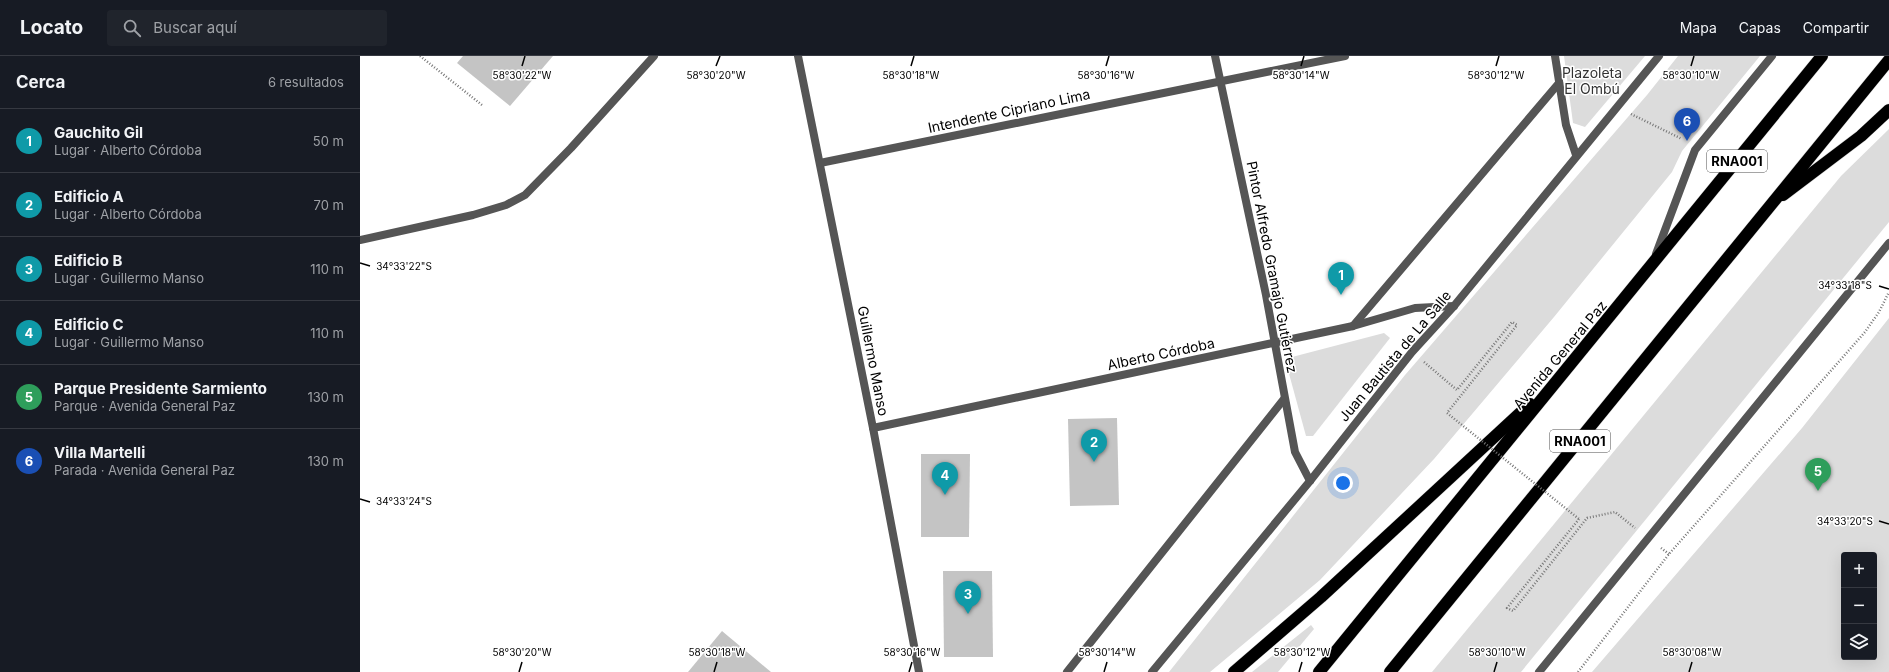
<!DOCTYPE html>
<html lang="es">
<meta charset="utf-8">
<style>
body{margin:0;font-family:Inter,sans-serif;background:#20242c;color:#f1f3f6}
.controls{position:absolute;right:12px;bottom:12px;display:grid;overflow:hidden;border-radius:4px;box-shadow:0 4px 16px #0002}
.controls button{width:36px;height:36px;display:grid;place-items:center;padding:0;border:0;border-bottom:1px solid #363941;background:#171b24;color:#f1f3f6;font:20px sans-serif}
.you{position:absolute;left:983px;top:427px;width:14px;height:14px;margin:-10px;border:3px solid #fff;border-radius:50%;background:#1a73e8;box-shadow:0 0 0 6px #1a73e833}
.badge{display:grid;place-items:center;width:26px;height:26px;border-radius:50%;background:#858687;color:#fff;font-size:13px;font-weight:700}
.pin{position:absolute;translate:-50% -33px;filter:drop-shadow(0 1px 2px #0008)}
.pin::after{content:'';position:absolute;top:21px;width:14px;height:12px;background:inherit;clip-path:polygon(0 0,100% 0,50% 100%)}
.list{margin:0;padding:0;list-style:none}
h2{display:flex;justify-content:space-between;align-items:center;height:52px;margin:0;padding:0 16px;font-size:17px}
h2 small{font-size:13px;font-weight:400;color:#9ea1a6}
.list li{display:grid;grid-template-columns:26px 1fr auto;gap:12px;align-items:center;box-sizing:border-box;height:64px;padding:0 16px;border-top:1px solid #363941}
.list b{display:block;font-size:15px;white-space:nowrap}
.list p{margin:0;font-size:13px;white-space:nowrap;color:#9ea1a6}
.list em{font-size:13px;font-style:normal;color:#9ea1a6}
.icon{flex:none;width:22px;height:22px;fill:none;stroke:currentColor;stroke-width:2;stroke-linecap:round;stroke-linejoin:round}
.map{position:relative;flex:none;width:1529px;height:616px;overflow:hidden}
header{display:flex;align-items:center;gap:24px;box-sizing:border-box;height:56px;padding:0 20px;background:#171b24;border-bottom:1px solid #363941}
header strong{font-size:19px}
nav{display:flex;gap:22px;margin-inline-start:auto;font-size:14px}
.search{width:280px;height:36px;background:#20242c;display:flex;align-items:center;gap:10px;box-sizing:border-box;padding:0 14px;border-radius:4px;color:#9ea1a6;font-size:15px}
main{display:flex}
aside{flex:1;background:#171b24}
.map>svg:first-child{display:block}
.green{fill:#dcdcdc;fill-rule:evenodd}
.building{fill:#c4c4c4}
.lines{fill:none;stroke-linecap:round;stroke-linejoin:round}
.motorway-casing{stroke:#dbdbdb;stroke-width:13}
.path{stroke:#777;stroke-width:2.5;stroke-dasharray:1 2;stroke-linecap:butt}
.service{stroke:#555;stroke-width:8}
.minor{stroke:#555;stroke-width:8}
.tertiary{stroke:#555;stroke-width:8}
.motorway{stroke:#000;stroke-width:12}
.path-bridge{stroke:#777;stroke-width:2.5;stroke-dasharray:1 2;stroke-linecap:butt}
.ticks{fill:none;stroke:#000;stroke-width:1.5}
.labels{text-anchor:middle;stroke-width:3;stroke-linejoin:round;paint-order:stroke}
.shield{fill:#fff;stroke:#4c4c4c;stroke-width:1}
.shield-label{font-size:13px;font-weight:bold;fill:#000}
.park-label{font-size:14px;fill:#333;stroke:#fff}
.street-label{font-size:14px;fill:#000;stroke:#fff}
.ticks-label{font-size:10px;text-anchor:middle;fill:#000;stroke:#fff;stroke-width:3;stroke-linejoin:round;paint-order:stroke}
</style>
<header>
<strong>Locato</strong>
<div class="search"><svg class="icon" aria-label="search" viewBox="0 0 24 24"><circle cx="10" cy="10" r="6"/><path d="M15 15l6 6"/></svg>Buscar aquí</div>
<nav><a>Mapa</a><a>Capas</a><a>Compartir</a></nav>
</header>
<main>
<aside>
<h2>Cerca<small>6 resultados</small></h2>
<ul class="list">
<li><span class="badge" style="background:#0f9aa8">1</span><div><b>Gauchito Gil</b><p>Lugar · Alberto Córdoba</p></div><em>50 m</em></li>
<li><span class="badge" style="background:#0f9aa8">2</span><div><b>Edificio A</b><p>Lugar · Alberto Córdoba</p></div><em>70 m</em></li>
<li><span class="badge" style="background:#0f9aa8">3</span><div><b>Edificio B</b><p>Lugar · Guillermo Manso</p></div><em>110 m</em></li>
<li><span class="badge" style="background:#0f9aa8">4</span><div><b>Edificio C</b><p>Lugar · Guillermo Manso</p></div><em>110 m</em></li>
<li><span class="badge" style="background:#2e9e5b">5</span><div><b>Parque Presidente Sarmiento</b><p>Parque · Avenida General Paz</p></div><em>130 m</em></li>
<li><span class="badge" style="background:#1a4fb4">6</span><div><b>Villa Martelli</b><p>Parada · Avenida General Paz</p></div><em>130 m</em></li>
</ul>
</aside>
<div class="map">
<svg width="1529" height="616" viewBox="0 0 1529 616">
<rect width="100%" height="100%" fill="#fff"/>
<!-- green -->
<g class="green">
<path d="M1204,0H1285L1225,71L1213,67Z"/>
<path d="M1318,0H1400L1322,95L1312,116L1194,261L1074,403L960,524L850,616H809L1045,319L1287,39Z"/>
<path d="M1529,73V166L1161,616H1072L1481,120Z"/>
<path d="M1529,262V616H1232L1442,372ZM1484,499H1514V601H1484Z"/>
<path d="M1024,277L1030,282L953,380H946L928,314L932,301Z"/>
<path d="M951,569L954,573L918,616H892Z"/>
</g>
<!-- building -->
<g class="building">
<path d="M103,0H193L150,50L97,7Z"/>
<path d="M757,362L759,449L710,450L708,363Z"/>
<path d="M561,398H610L609,481H561Z"/>
<path d="M583,515H632L633,601H584Z"/>
<path d="M362,575L411,616H328Z"/>
</g>
<g class="lines">
<!-- motorway casing -->
<g class="motorway-casing">
<g id="motorway">
<path d="M1423,139L1501,80L1529,54"/>
<path d="M874,616L961,541L1170,348"/>
<path d="M959,616L1462,0"/>
<path d="M1030,616L1529,4"/>
</g>
</g>
<!-- path -->
<g class="path">
<path d="M60,0L122,49"/>
<path d="M1271,58L1322,83"/>
<path d="M1064,306L1097,334L1152,266L1157,269L1087,357"/>
<path d="M1219,463L1147,552L1153,555L1227,462L1255,456L1275,472"/>
<path d="M1301,492L1309,498"/>
<path d="M1218,616L1309,498L1505,276L1519,256L1529,236"/>
</g>
<!-- service -->
<g class="service">
<path d="M0,184L113,159L146,149L165,139L211,92L294,0"/>
<path d="M1296,198L1335,94L1412,0"/>
<path d="M993,270L1199,27"/>
<path d="M707,616L924,343"/>
</g>
<!-- minor -->
<g class="minor">
<path d="M438,0L513,372L559,616"/>
<path d="M855,0L906,239L935,396L950,425"/>
<path d="M1195,0L1206,69L1216,99"/>
<path d="M460,107L985,0"/>
<path d="M513,372L993,270L1055,252L1094,250"/>
</g>
<!-- tertiary -->
<g class="tertiary">
<path d="M792,616L950,425L1052,296L1094,250L1299,0"/>
<path d="M1179,616L1529,187"/>
</g>
<!-- motorway -->
<use href="#motorway" class="motorway"/>
<!-- path-bridge -->
<path class="path-bridge" d="M1087,357L1219,463"/>
</g>
<!-- ticks -->
<path class="ticks" d="M162,10L165,0M356,10L360,0M551,10L554,0M746,10L749,0M941,10L944,0M1136,10L1139,0M1331,10L1334,0M0,207L10,210M1519,230L1529,233M0,443L10,446M1519,465L1529,468M159,616L162,606M354,616L357,606M549,616L552,606M744,616L747,606M939,616L942,606M1134,616L1137,606M1329,616L1332,606"/>
<g class="labels">
<!-- shield labels -->
<g class="shield">
<rect x="1347" y="94" width="60" height="22" rx="3"/>
<rect x="1190" y="374" width="60" height="22" rx="3"/>
</g>
<g class="shield-label">
<text x="1377" y="110">RNA001</text>
<text x="1220" y="390">RNA001</text>
</g>
<!-- park labels -->
<g class="park-label">
<text x="1232" y="22">Plazoleta<tspan x="1232" dy="16">El Ombú</tspan></text>
</g>
<!-- street labels -->
<g class="street-label">
<text transform="translate(649 55) rotate(-12)" y="5">Intendente Cipriano Lima</text>
<text transform="translate(912 211) rotate(79)" y="5">Pintor Alfredo Gramajo Gutiérrez</text>
<text transform="translate(801 298) rotate(-12)" y="5">Alberto Córdoba</text>
<text transform="translate(1200 299) rotate(-50)" y="5">Avenida General Paz</text>
<text transform="translate(1035 300) rotate(-50)" y="5">Juan Bautista de La Salle</text>
<text transform="translate(513 305) rotate(79)" y="5">Guillermo Manso</text>
</g>
</g>
<g class="ticks-label">
<text x="162" y="23">58°30'22"W</text>
<text x="356" y="23">58°30'20"W</text>
<text x="551" y="23">58°30'18"W</text>
<text x="746" y="23">58°30'16"W</text>
<text x="941" y="23">58°30'14"W</text>
<text x="1136" y="23">58°30'12"W</text>
<text x="1331" y="23">58°30'10"W</text>
<text x="44" y="214">34°33'22"S</text>
<text x="1485" y="233">34°33'18"S</text>
<text x="44" y="449">34°33'24"S</text>
<text x="1485" y="469">34°33'20"S</text>
<text x="162" y="600">58°30'20"W</text>
<text x="357" y="600">58°30'18"W</text>
<text x="552" y="600">58°30'16"W</text>
<text x="747" y="600">58°30'14"W</text>
<text x="942" y="600">58°30'12"W</text>
<text x="1137" y="600">58°30'10"W</text>
<text x="1332" y="600">58°30'08"W</text>
</g>
</svg>
<div class="controls">
<button>+</button>
<button>−</button>
<button><svg class="icon" aria-label="layers" viewBox="0 0 24 24"><path d="M12 4l9 5-9 5-9-5zM3 14l9 5 9-5"/></svg></button>
</div>
<div class="you"></div>
<div class="pin badge" style="left:981px;top:239px;background:#0f9aa8">1</div>
<div class="pin badge" style="left:734px;top:406px;background:#0f9aa8">2</div>
<div class="pin badge" style="left:608px;top:558px;background:#0f9aa8">3</div>
<div class="pin badge" style="left:585px;top:439px;background:#0f9aa8">4</div>
<div class="pin badge" style="left:1458px;top:435px;background:#2e9e5b">5</div>
<div class="pin badge" style="left:1327px;top:85px;background:#1a4fb4">6</div>
</div>
</main>
